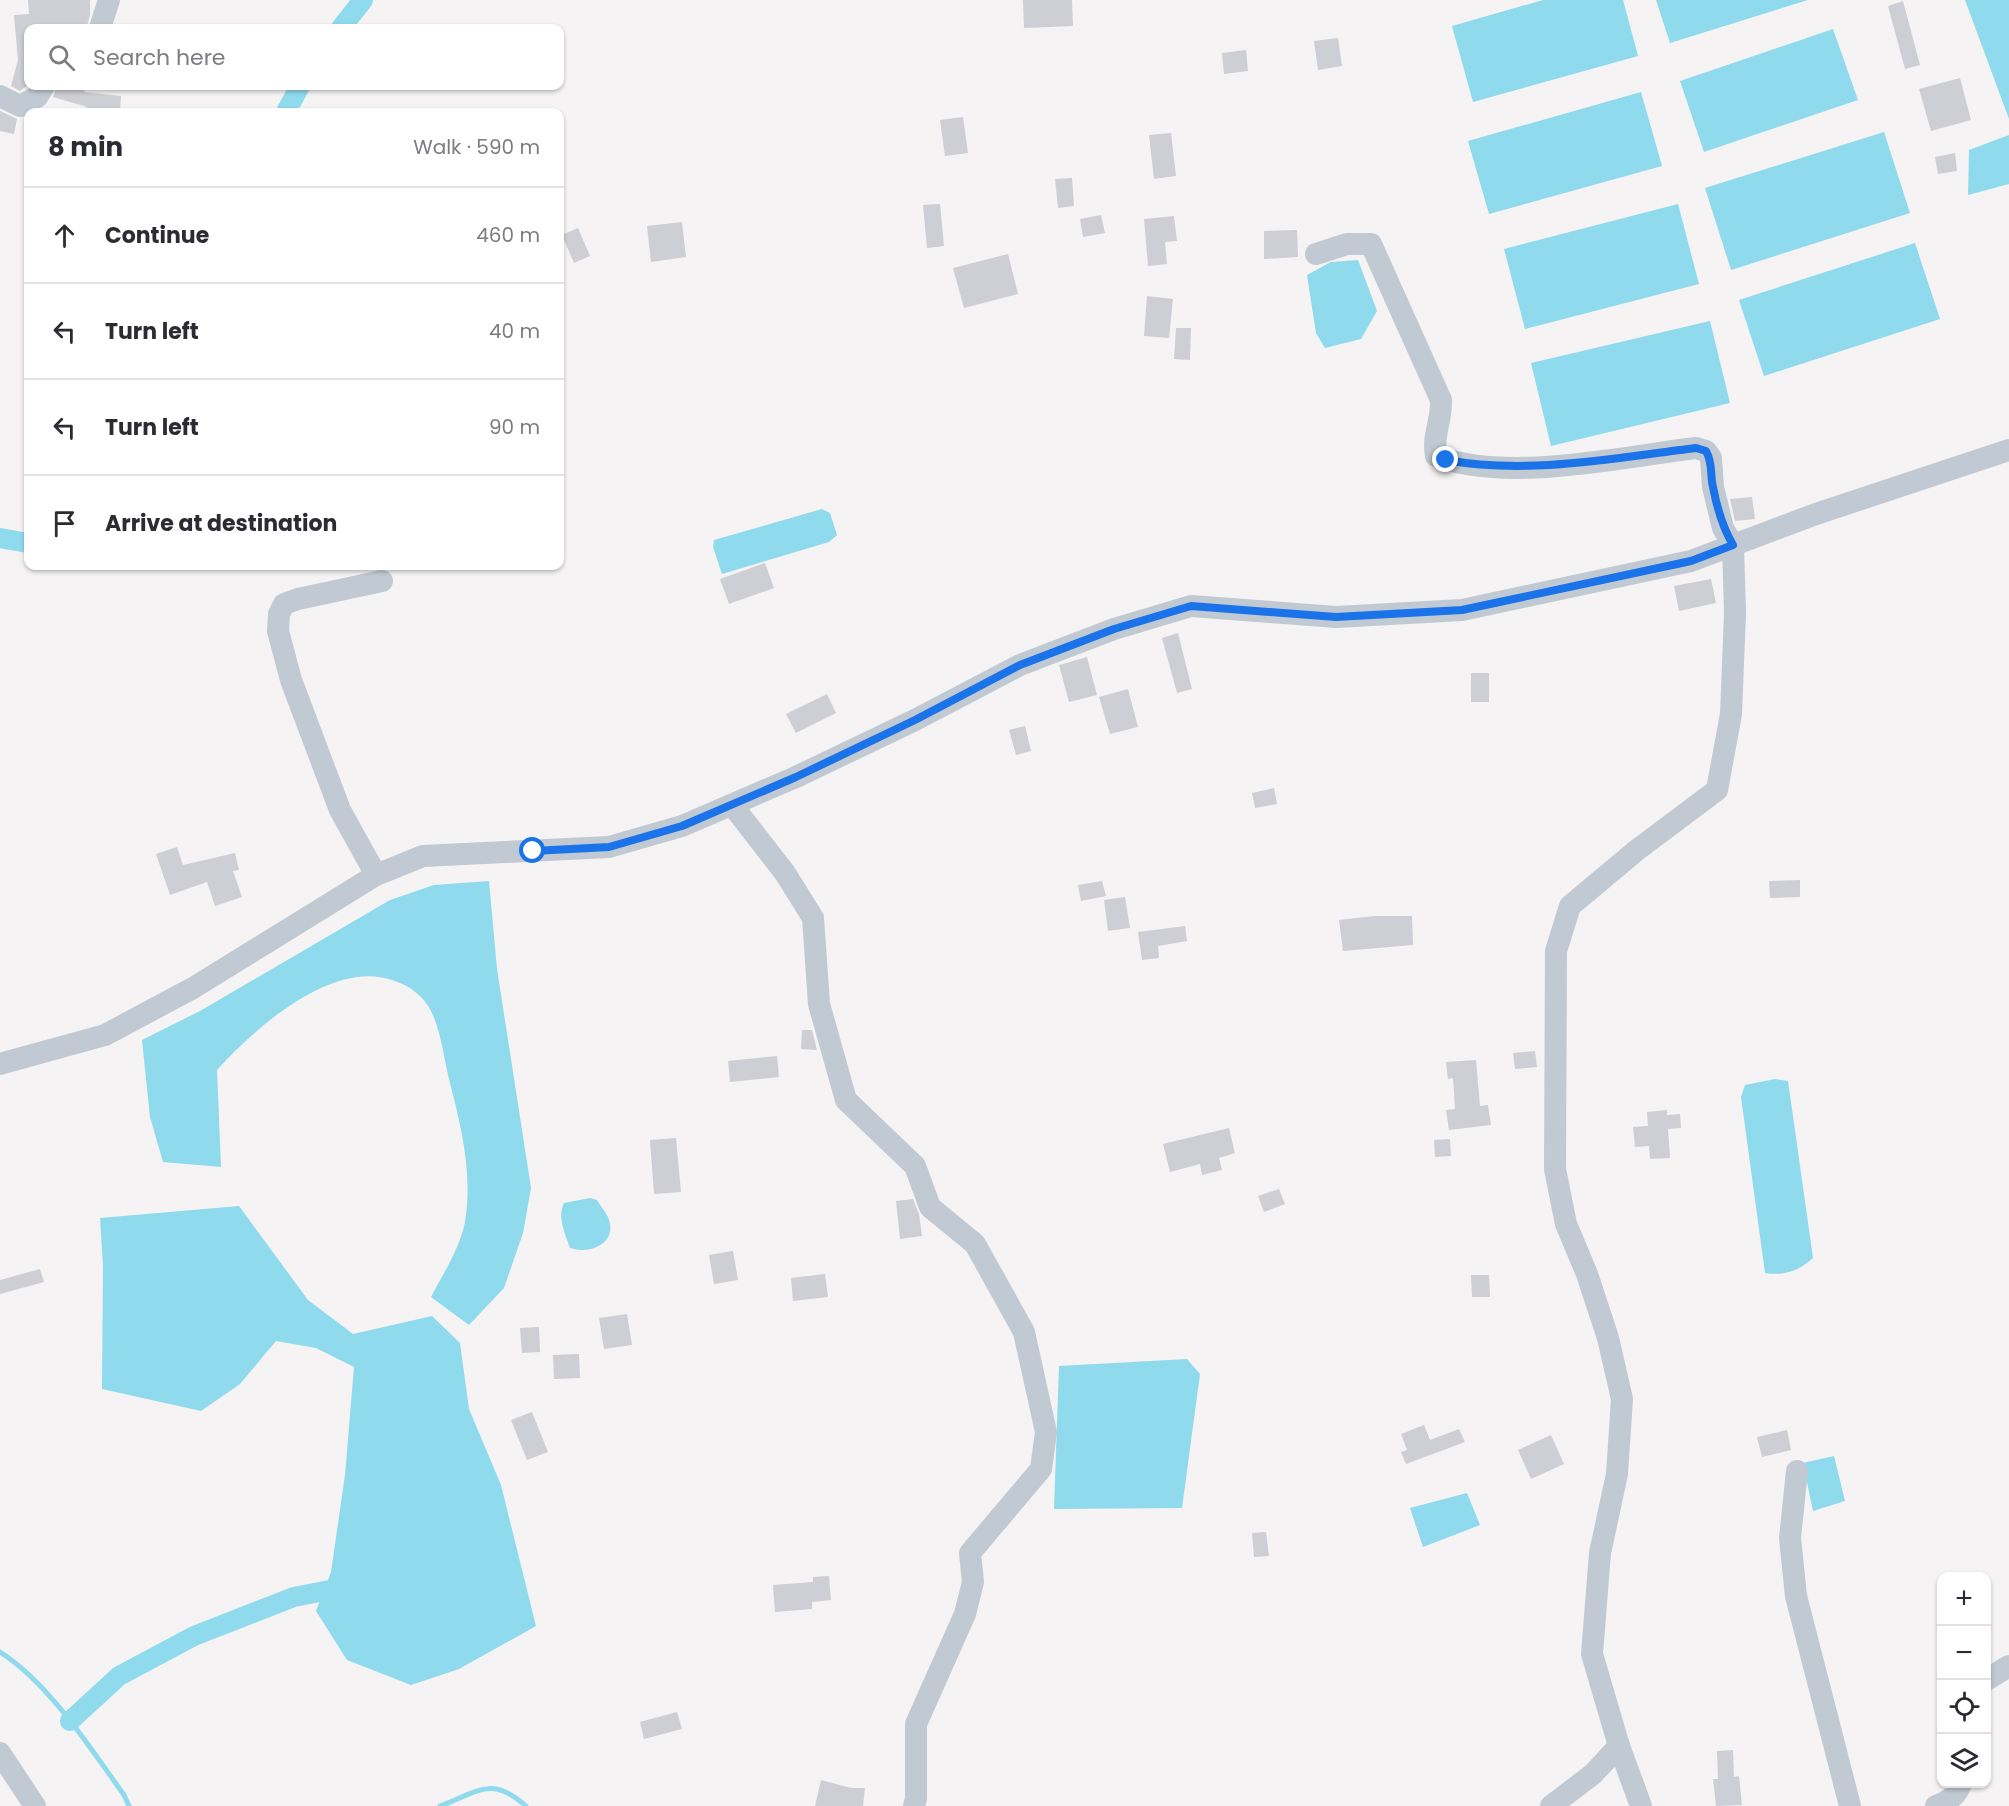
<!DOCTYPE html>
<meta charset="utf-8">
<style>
body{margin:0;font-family:Poppins,sans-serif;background:#f7f7f7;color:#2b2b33}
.controls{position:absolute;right:18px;bottom:18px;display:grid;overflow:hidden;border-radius:12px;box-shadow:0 2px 4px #0004}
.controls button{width:54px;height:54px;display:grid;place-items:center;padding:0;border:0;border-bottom:2px solid #e1e1e2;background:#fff;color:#2b2b33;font:30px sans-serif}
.stop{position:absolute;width:18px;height:18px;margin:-14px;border:4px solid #1a73e8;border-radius:50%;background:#fff}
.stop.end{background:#1a73e8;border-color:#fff;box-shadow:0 2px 6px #0008}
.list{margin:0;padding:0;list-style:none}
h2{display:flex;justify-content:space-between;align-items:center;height:78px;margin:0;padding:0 24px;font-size:26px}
h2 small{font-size:20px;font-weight:400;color:#7c7c81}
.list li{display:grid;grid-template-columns:39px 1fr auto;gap:18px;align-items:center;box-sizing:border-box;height:96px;padding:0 24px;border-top:2px solid #e1e1e2}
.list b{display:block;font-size:22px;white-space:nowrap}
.list em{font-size:20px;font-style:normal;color:#7c7c81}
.icon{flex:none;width:33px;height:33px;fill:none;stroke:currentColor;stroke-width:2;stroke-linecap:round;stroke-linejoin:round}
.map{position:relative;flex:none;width:2009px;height:1806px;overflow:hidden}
.search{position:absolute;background:#fff;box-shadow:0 2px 4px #0004;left:24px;top:24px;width:540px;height:66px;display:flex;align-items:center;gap:15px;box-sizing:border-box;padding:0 21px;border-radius:12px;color:#7c7c81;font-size:22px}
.panel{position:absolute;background:#fff;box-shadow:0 2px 4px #0004;left:24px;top:108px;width:540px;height:462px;border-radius:12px}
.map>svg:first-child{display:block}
.water{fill:#90daee}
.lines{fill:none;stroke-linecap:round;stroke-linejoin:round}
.stream{stroke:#90daee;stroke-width:5}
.canal{stroke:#90daee;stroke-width:20}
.building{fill:#cdcfd5}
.minor{stroke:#c1cad2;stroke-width:22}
.route{stroke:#1a73e8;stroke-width:8}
</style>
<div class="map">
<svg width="2009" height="1806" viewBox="0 0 2009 1806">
<rect width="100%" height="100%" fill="#f5f3f3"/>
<!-- water -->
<g class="water">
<path d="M1543,0H1623L1638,56L1473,102L1452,26Z"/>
<path d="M1656,0H1808L1670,43Z"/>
<path d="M1965,0H2009V119Z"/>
<path d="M1833,29L1858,100L1704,152L1680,81Z"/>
<path d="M1641,92L1662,166L1489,214L1468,141Z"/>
<path d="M1884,132L1910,213L1731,270L1705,188Z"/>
<path d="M2009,135V184L1968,195L1969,150Z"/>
<path d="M1678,204L1699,284L1525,329L1504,249Z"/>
<path d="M1915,243L1940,319L1764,376L1739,300Z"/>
<path d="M1358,260L1377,311L1361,339L1325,348L1316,333L1307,275L1331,262Z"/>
<path d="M1710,321L1730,403L1551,446L1531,363Z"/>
<path d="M822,509L830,513L837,535L829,542L722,574L713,547L714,540Z"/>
<path d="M489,881L497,969L531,1188L523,1233L504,1288L469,1325L431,1297C443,1274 460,1248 465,1222C473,1173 461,1126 449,1079C444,1058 441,1032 432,1013C425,997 410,986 395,981C334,957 255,1028 217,1070L221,1167L163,1162L150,1117L142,1040L200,1011L390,900L434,885Z"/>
<path d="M1775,1079L1788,1081L1813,1258C1799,1271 1784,1276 1765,1273L1741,1097L1745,1085Z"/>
<path d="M590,1198L597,1200C600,1205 605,1211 608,1217C619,1243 590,1255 570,1248C565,1233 557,1217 564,1203Z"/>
<path d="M239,1206L308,1300L353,1334L432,1316L460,1343L469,1409L501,1485L536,1626L459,1669L411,1685L347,1660L316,1611L331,1572L345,1475L354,1367L316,1348L276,1341L240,1384L201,1411L102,1389L103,1266L100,1218Z"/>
<path d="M1187,1359L1200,1374L1182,1508L1054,1509L1059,1366Z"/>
<path d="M1834,1456L1845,1501L1813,1511L1803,1463Z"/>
<path d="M1467,1493L1480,1525L1423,1547L1410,1508Z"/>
</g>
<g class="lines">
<!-- stream -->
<g class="stream">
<path d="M0,1652C48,1682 91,1749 124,1795L129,1806"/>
<path d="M440,1806C479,1792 491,1775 526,1806"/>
</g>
<!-- canal -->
<g class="canal">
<path d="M341,28L363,0"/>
<path d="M286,112L300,86"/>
<path d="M0,538L28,543"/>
<path d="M70,1721L119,1676L194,1636L294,1597L350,1586"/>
</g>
</g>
<!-- building -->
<g class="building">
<path d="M28,0H90V15L87,26L28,28V85L20,91L11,86L18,60L14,15L29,14Z"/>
<path d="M1023,0H1072L1073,26L1024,28Z"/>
<path d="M1903,1L1920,65L1905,69L1888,6Z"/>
<path d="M1338,38L1342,66L1318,70L1314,41Z"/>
<path d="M1246,50L1248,71L1224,74L1222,53Z"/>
<path d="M1960,78L1971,120L1931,131L1919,89Z"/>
<path d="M57,86H86L84,92L121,96L120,112H86L87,107L53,97Z"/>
<path d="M0,111L17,119L14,134L0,131Z"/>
<path d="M963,117L968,153L945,156L940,120Z"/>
<path d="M1171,133L1176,176L1154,179L1149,135Z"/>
<path d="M1955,153L1957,171L1938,174L1935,157Z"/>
<path d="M1072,178L1074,206L1058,208L1055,179Z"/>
<path d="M940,204L944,246L927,248L923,205Z"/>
<path d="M1101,215L1105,233L1083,237L1080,219Z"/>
<path d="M1174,216L1177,241L1165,242L1167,264L1148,266L1144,219Z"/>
<path d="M682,222L686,257L651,262L647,226Z"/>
<path d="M578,228L590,256L574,263L562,235Z"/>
<path d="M1297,230L1298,257L1264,259V231Z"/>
<path d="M1008,254L1018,294L964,308L953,268Z"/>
<path d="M1147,296L1173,299L1169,338L1144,336Z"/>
<path d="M1176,328H1191L1190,360L1174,359Z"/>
<path d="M1752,497L1755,519L1735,521L1730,499Z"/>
<path d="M765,563L774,588L729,604L720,579Z"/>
<path d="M1711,579L1716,603L1679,611L1674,586Z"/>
<path d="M1178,633L1192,689L1177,693L1162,638Z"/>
<path d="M1087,657L1097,695L1069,702L1059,665Z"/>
<rect x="1471" y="673" width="18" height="29"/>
<path d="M1128,689L1138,727L1110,734L1099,697Z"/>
<path d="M827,694L836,713L796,733L786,714Z"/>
<path d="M1025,726L1031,751L1016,755L1009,730Z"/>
<path d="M1274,788L1277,804L1255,808L1252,793Z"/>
<path d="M177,847L183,865L235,853L239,870L233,871L242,897L215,906L207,882L170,895L156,854Z"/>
<path d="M1800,880V897L1770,898L1769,881Z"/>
<path d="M1102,881L1106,896L1081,901L1078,885Z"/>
<path d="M1125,897L1130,928L1108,931L1104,900Z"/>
<path d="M1374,916H1412L1413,945L1343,951L1339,920Z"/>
<path d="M1185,926L1187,941L1158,946L1159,958L1142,960L1138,932Z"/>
<path d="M802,1030H812L817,1050L801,1049Z"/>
<path d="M1535,1051L1537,1067L1515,1069L1513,1053Z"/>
<path d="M777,1056L779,1077L730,1082L728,1061Z"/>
<path d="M1476,1060L1480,1106L1488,1105L1491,1125L1449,1130L1446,1110L1455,1109L1453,1078L1448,1079L1446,1062Z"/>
<path d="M1667,1110V1115L1680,1114L1681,1128L1668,1129L1670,1158L1650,1159L1649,1146L1635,1147L1633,1127L1648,1126L1647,1112Z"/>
<path d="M1229,1128L1235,1153L1219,1158L1222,1170L1202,1175L1200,1164L1170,1172L1163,1144Z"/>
<path d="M676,1138L681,1192L654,1194L650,1140Z"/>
<path d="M1450,1139L1451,1156L1435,1157L1434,1140Z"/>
<path d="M1279,1189L1285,1204L1264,1212L1258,1196Z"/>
<path d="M913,1199L919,1214L922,1236L900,1239L896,1201Z"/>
<path d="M733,1251L738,1280L714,1284L709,1255Z"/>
<path d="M40,1269L44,1282L0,1294V1280Z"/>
<path d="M825,1274L828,1297L793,1301L791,1278Z"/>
<path d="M1471,1275H1489L1490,1297H1472Z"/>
<path d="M627,1314L632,1345L604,1349L599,1318Z"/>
<path d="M539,1327L540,1352L522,1353L520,1328Z"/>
<path d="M579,1354L580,1378L554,1379L553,1355Z"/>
<path d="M532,1412L548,1452L527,1460L511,1420Z"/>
<path d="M1424,1425L1430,1440L1459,1429L1465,1442L1406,1464L1401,1452L1407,1450L1401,1434Z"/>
<path d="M1787,1430L1791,1450L1762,1457L1757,1437Z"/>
<path d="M1551,1435L1564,1464L1531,1479L1518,1450Z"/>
<path d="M1266,1532L1269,1556L1254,1557L1252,1533Z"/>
<path d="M829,1576L831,1600L812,1602V1609L775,1612L773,1585L813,1582V1577Z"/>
<path d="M677,1712L682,1729L644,1739L640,1722Z"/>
<path d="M1733,1750L1734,1777L1739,1776L1742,1805L1716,1806L1713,1779H1718L1717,1751Z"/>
<path d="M821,1780L851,1788H865L863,1806H815Z"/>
</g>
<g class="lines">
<!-- minor -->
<g class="minor">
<path d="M100,28L109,0"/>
<path d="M0,96L20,106L37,97L44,86"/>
<path d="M1316,254L1347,244H1371L1441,400C1442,420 1432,436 1436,456C1508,483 1620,457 1696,448L1706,451L1711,458L1713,487L1723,528L1733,545L1735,613L1731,714L1717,790L1637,850L1570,906L1556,951L1555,1169L1566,1224L1587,1274L1608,1338L1622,1399L1617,1474L1600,1553L1592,1654L1619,1746L1593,1774L1551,1806"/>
<path d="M733,806L785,873L813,918L819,1004L846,1100L915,1166L930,1207L975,1244L1024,1332L1046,1432L1041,1469L970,1553L973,1582L965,1614L916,1724V1799L914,1806"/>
<path d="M376,875L340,810L291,680L278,631L279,614L284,604L298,599L382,581"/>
<path d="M0,1064L105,1035L193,988L376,875L423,856L609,847L682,826L796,777L915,720L1020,665L1114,629L1191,606L1336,617L1462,610L1691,561L1816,514L2009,450"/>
<path d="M1797,1471L1790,1538L1796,1596L1850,1806"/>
<path d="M1986,1680L2009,1666"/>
<path d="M1619,1746L1641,1806"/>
<path d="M0,1753L35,1806"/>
<path d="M1936,1806C1948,1802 1957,1795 1961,1784"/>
</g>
</g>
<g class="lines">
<!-- route -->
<path class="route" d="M533,851L609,847L682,826L796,777L915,720L1020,665L1114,629L1191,606L1336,617L1462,610L1691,561L1733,545C1723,528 1717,508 1713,487C1710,475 1713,463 1706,451L1696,448C1613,458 1529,475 1446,460"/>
</g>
</svg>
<div class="controls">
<button>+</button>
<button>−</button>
<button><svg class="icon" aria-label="locate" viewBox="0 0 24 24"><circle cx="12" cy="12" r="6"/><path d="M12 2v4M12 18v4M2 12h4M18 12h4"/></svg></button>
<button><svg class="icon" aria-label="layers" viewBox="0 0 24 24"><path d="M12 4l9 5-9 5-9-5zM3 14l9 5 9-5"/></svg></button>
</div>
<div class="stop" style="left:533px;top:851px"></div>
<div class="stop end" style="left:1446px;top:460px"></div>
<div class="search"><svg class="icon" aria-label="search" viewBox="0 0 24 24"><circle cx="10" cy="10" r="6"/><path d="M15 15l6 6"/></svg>Search here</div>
<section class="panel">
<h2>8 min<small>Walk · 590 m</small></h2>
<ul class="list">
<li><svg class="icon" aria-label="ahead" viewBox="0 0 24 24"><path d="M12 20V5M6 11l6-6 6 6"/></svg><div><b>Continue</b></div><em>460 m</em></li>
<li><svg class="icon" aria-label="left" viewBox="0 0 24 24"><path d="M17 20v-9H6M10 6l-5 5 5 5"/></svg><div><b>Turn left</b></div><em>40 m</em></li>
<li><svg class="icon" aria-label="left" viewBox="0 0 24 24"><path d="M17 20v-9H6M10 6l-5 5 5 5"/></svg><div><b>Turn left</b></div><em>90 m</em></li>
<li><svg class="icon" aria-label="arrive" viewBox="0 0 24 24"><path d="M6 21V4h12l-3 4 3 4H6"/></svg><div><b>Arrive at destination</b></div></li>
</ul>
</section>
</div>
